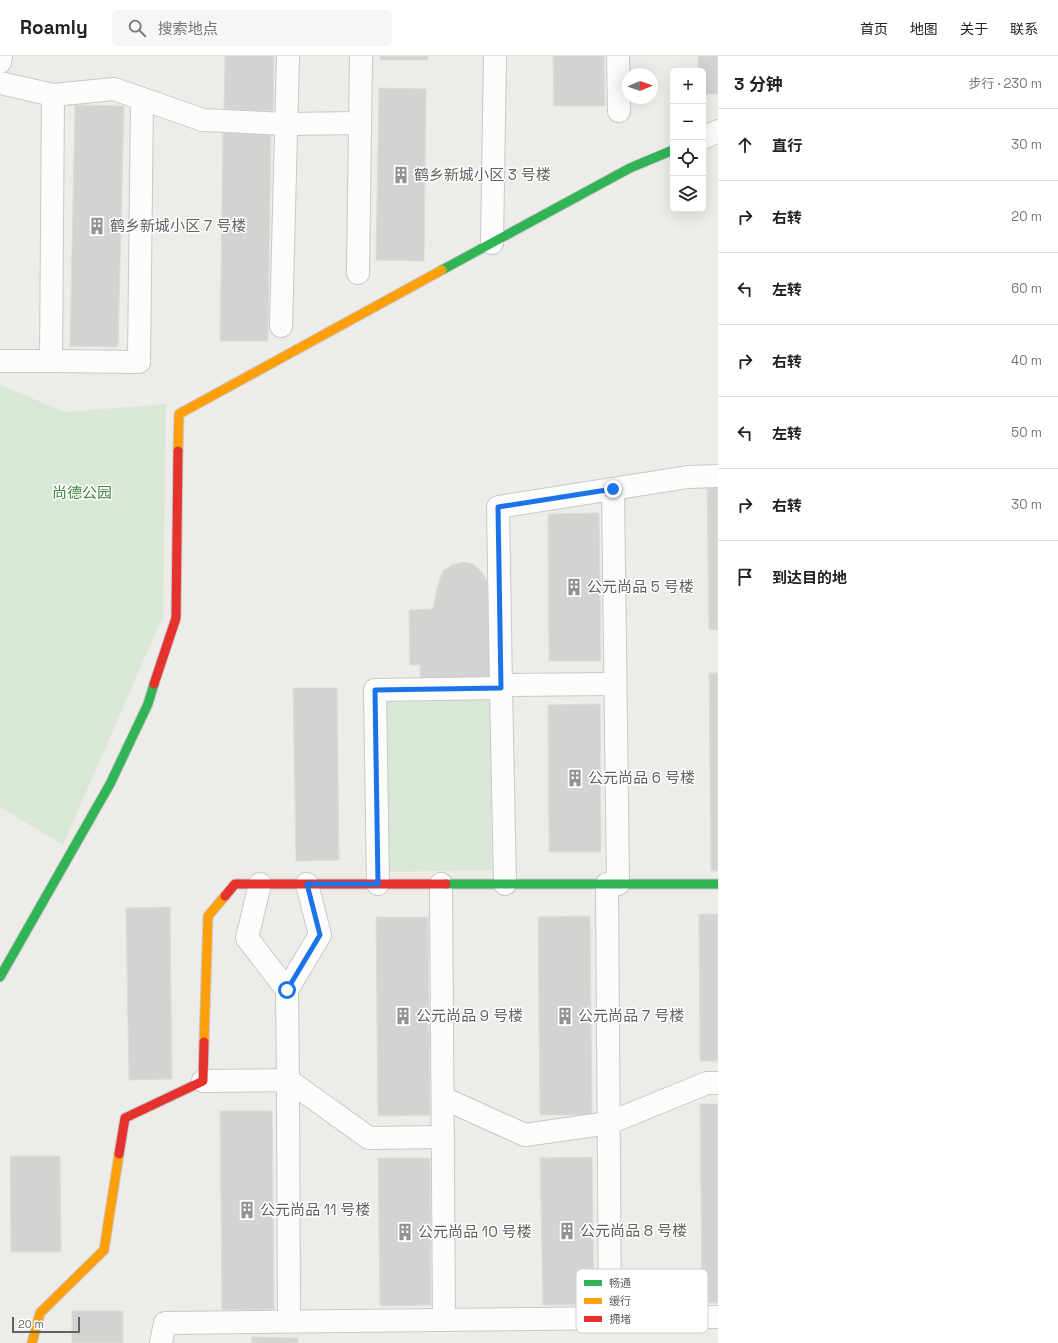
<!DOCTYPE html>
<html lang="zh">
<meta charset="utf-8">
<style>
body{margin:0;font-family:"Space Grotesk","Noto Sans SC",sans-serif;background:#f6f6f6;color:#222}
.controls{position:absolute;right:12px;top:12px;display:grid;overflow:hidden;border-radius:6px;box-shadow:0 4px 16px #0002}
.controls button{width:36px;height:36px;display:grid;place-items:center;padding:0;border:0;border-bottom:1px solid #e0e0e0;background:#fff;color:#222;font:20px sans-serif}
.compass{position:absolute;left:622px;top:12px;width:36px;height:36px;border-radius:50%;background:#fff;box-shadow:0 4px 16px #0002;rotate:88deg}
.scale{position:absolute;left:12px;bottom:10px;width:68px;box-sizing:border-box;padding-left:4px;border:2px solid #5f6266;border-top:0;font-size:11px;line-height:14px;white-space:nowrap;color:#5f6266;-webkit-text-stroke:3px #fff;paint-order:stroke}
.stop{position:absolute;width:12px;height:12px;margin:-9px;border:3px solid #1a73e8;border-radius:50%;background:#fff}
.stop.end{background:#1a73e8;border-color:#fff;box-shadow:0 1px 4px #0008}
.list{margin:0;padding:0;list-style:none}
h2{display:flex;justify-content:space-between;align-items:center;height:52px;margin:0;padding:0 16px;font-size:17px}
h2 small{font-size:13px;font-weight:400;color:#767676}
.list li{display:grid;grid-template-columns:26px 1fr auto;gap:12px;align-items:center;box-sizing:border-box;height:72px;padding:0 16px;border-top:1px solid #e0e0e0}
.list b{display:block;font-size:15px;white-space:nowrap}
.list em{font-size:13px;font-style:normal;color:#767676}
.icon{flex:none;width:22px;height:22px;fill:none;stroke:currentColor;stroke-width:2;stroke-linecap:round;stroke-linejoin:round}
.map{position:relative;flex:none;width:718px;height:1287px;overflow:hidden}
header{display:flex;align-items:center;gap:24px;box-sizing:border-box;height:56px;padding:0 20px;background:#fff;border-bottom:1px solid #e0e0e0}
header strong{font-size:19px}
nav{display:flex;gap:22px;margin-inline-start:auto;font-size:14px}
.search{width:280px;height:36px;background:#f6f6f6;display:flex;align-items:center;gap:10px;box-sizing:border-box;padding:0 14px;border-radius:6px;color:#767676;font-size:15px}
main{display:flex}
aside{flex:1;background:#fff}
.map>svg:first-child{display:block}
.green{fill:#d9e8d6}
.building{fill:#d4d3d2;stroke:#dcdcd8}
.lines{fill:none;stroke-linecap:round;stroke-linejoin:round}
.street-casing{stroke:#c8c8c9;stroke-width:24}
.fast-casing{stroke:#c8c8c8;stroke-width:11}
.slow-casing{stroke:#c8c8c8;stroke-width:11}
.jam-casing{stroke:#c8c8c8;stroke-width:11}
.street{stroke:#fcfcfc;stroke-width:22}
.fast{stroke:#30b455;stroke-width:9}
.slow{stroke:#ff9f0a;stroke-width:9}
.jam{stroke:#e5322d;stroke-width:9}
.route{stroke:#1a73e8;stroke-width:5}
.labels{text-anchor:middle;stroke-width:3;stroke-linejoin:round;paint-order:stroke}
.poi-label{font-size:15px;fill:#5f6266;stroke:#fff;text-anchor:start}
.park-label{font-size:15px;fill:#3e853f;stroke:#fff}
.key{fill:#fff;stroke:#cfd0d1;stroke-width:1}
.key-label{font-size:11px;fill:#5f6266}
</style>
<header>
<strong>Roamly</strong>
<div class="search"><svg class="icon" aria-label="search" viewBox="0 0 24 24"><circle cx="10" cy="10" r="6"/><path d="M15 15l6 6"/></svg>搜索地点</div>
<nav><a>首页</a><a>地图</a><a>关于</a><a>联系</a></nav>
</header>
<main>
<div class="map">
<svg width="718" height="1287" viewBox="0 0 718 1287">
<rect width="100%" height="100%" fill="#edece9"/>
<!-- green -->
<g class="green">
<path d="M0,329L65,356L166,348L163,560L63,789L0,751Z"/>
<path d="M490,642L492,814L388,816L386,644Z"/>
</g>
<!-- building -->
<g class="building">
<path d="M225,0H274L273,55L224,53Z"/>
<rect x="380" y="0" width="48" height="4"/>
<path d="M553,0H604L605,50H554Z"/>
<path d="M698,0H718V38H703V15H698Z"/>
<path d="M379,32L426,33L424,205L376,204Z"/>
<path d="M75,49L124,50L118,291L70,290Z"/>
<path d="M223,74L271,75L268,285H220Z"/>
<path d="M707,427H718V574H709Z"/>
<path d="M599,457L601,605H549L548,458Z"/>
<path d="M463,506L473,508L481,515L487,525L490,621L420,622V609H410L409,554L433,553L437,532L443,515L452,509Z"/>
<path d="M709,617H718V815H711Z"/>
<path d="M293,632H337L339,804L296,805Z"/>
<path d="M600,648L601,796H549L548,649Z"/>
<path d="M170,851L172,1023L129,1024L126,852Z"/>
<path d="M699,858H718V1005H700Z"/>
<path d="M590,860L592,1059H540L538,861Z"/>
<path d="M376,861H428L430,1059L378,1060Z"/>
<path d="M700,1048H718V1247H702Z"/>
<path d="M220,1055H272L274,1253L222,1254Z"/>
<path d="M10,1100H60L61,1196H11Z"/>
<path d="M592,1101L594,1249H543L540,1102Z"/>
<path d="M378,1102H430L431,1249L380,1250Z"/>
<rect x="72" y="1255" width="51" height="32"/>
<path d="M252,1281L298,1282V1287H251Z"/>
</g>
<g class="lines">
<!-- street casing -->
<g class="street-casing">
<g id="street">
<path d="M618,0L619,55"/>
<path d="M0,6L1,0"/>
<path d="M0,27L53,39L114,33L203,64L286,68L360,67"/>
<path d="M703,82L718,75"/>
<path d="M492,187L495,0"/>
<path d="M358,217L361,0"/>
<path d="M281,270L288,0"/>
<path d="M0,305H51L53,39"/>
<path d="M51,305L139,306L142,43"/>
<path d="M613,433L618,828"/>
<path d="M501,629L615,628"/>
<path d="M501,632L498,451L688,421L718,420"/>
<path d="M260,828L247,882L287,934"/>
<path d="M307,828L320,879L287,934L288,1024L369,1082L443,1081"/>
<path d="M378,828L375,634L501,632L505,828"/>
<path d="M441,828L444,1264"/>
<path d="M607,828L610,1262"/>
<path d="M203,1025L288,1024L289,1265"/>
<path d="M443,1042L525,1079L609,1067L707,1027H718"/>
<path d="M161,1287L165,1267L718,1261"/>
</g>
</g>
<!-- fast casing -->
<g class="fast-casing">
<g id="fast">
<path d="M442,214L630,112L673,94"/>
<path d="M446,828H718"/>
<path d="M0,921L110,728L148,648L154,628"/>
</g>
</g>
<!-- slow casing -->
<g class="slow-casing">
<g id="slow">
<path d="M178,395L179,358L442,214"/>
<path d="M204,986L208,860L225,840"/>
<path d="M32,1287L40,1257L104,1194L119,1098"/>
</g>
</g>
<!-- jam casing -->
<g class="jam-casing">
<g id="jam">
<path d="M154,628L176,562L178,395"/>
<path d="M225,840L235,828H446"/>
<path d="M119,1098L125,1062L203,1025L204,986"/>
</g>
</g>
<!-- street -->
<use href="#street" class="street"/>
<!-- fast -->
<use href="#fast" class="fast"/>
<!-- slow -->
<use href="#slow" class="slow"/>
<!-- jam -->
<use href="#jam" class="jam"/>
</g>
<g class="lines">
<!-- route -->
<path class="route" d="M287,934L320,879L307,828H378L375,634L501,632L498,451L613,433"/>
</g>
<!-- icons -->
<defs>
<g id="building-bare" transform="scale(1.38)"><path d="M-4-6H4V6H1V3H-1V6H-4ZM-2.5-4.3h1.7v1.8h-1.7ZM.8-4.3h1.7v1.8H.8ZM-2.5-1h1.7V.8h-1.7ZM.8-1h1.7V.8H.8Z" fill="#919294" stroke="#fff" stroke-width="2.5" paint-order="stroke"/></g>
</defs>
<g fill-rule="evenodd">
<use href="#building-bare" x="401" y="119"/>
<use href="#building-bare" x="97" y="170"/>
<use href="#building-bare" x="574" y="531"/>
<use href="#building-bare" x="575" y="722"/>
<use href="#building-bare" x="403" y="960"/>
<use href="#building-bare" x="565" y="960"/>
<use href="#building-bare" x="247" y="1154"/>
<use href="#building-bare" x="567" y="1175"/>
<use href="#building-bare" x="405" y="1176"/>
</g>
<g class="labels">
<!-- poi labels -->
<g class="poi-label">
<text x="414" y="124">鹤乡新城小区 3 号楼</text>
<text x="110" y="175">鹤乡新城小区 7 号楼</text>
<text x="587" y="536">公元尚品 5 号楼</text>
<text x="588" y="727">公元尚品 6 号楼</text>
<text x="416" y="965">公元尚品 9 号楼</text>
<text x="578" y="965">公元尚品 7 号楼</text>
<text x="260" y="1159">公元尚品 11 号楼</text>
<text x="580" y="1180">公元尚品 8 号楼</text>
<text x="418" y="1181">公元尚品 10 号楼</text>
</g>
<!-- park labels -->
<g class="park-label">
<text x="82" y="442">尚德公园</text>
</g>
</g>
<!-- legend -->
<rect x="576" y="1213" width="132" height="64" rx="6" class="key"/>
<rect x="584" y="1224" width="18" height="6" fill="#30b455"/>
<rect x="584" y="1242" width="18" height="6" fill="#ff9f0a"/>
<rect x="584" y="1260" width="18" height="6" fill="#e5322d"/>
<g class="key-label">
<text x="609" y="1231">畅通</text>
<text x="609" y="1249">缓行</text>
<text x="609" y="1267">拥堵</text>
</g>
</svg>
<div class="controls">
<button>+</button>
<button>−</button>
<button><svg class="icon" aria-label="locate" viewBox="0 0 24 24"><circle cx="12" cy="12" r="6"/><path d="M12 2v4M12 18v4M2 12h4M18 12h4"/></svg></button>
<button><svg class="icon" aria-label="layers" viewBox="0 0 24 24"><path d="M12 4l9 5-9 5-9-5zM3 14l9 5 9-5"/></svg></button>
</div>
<svg class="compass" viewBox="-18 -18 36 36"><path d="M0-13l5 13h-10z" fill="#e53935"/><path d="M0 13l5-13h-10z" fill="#767676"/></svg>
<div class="scale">20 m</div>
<div class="stop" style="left:287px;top:934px"></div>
<div class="stop end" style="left:613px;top:433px"></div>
</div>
<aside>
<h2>3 分钟<small>步行 · 230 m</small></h2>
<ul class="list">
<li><svg class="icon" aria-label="ahead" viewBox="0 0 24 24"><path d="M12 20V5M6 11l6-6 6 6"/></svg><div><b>直行</b></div><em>30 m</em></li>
<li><svg class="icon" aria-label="right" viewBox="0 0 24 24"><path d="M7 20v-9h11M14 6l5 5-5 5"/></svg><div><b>右转</b></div><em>20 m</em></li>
<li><svg class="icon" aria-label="left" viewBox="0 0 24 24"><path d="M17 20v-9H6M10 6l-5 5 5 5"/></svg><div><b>左转</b></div><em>60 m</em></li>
<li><svg class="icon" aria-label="right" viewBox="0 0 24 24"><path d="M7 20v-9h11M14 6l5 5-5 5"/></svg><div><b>右转</b></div><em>40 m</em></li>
<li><svg class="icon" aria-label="left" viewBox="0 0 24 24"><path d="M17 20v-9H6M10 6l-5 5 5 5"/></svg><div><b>左转</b></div><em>50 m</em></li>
<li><svg class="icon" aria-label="right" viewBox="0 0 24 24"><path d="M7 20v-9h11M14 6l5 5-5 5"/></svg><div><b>右转</b></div><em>30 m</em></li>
<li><svg class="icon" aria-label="arrive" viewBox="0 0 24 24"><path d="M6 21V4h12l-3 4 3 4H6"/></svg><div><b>到达目的地</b></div></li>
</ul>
</aside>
</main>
